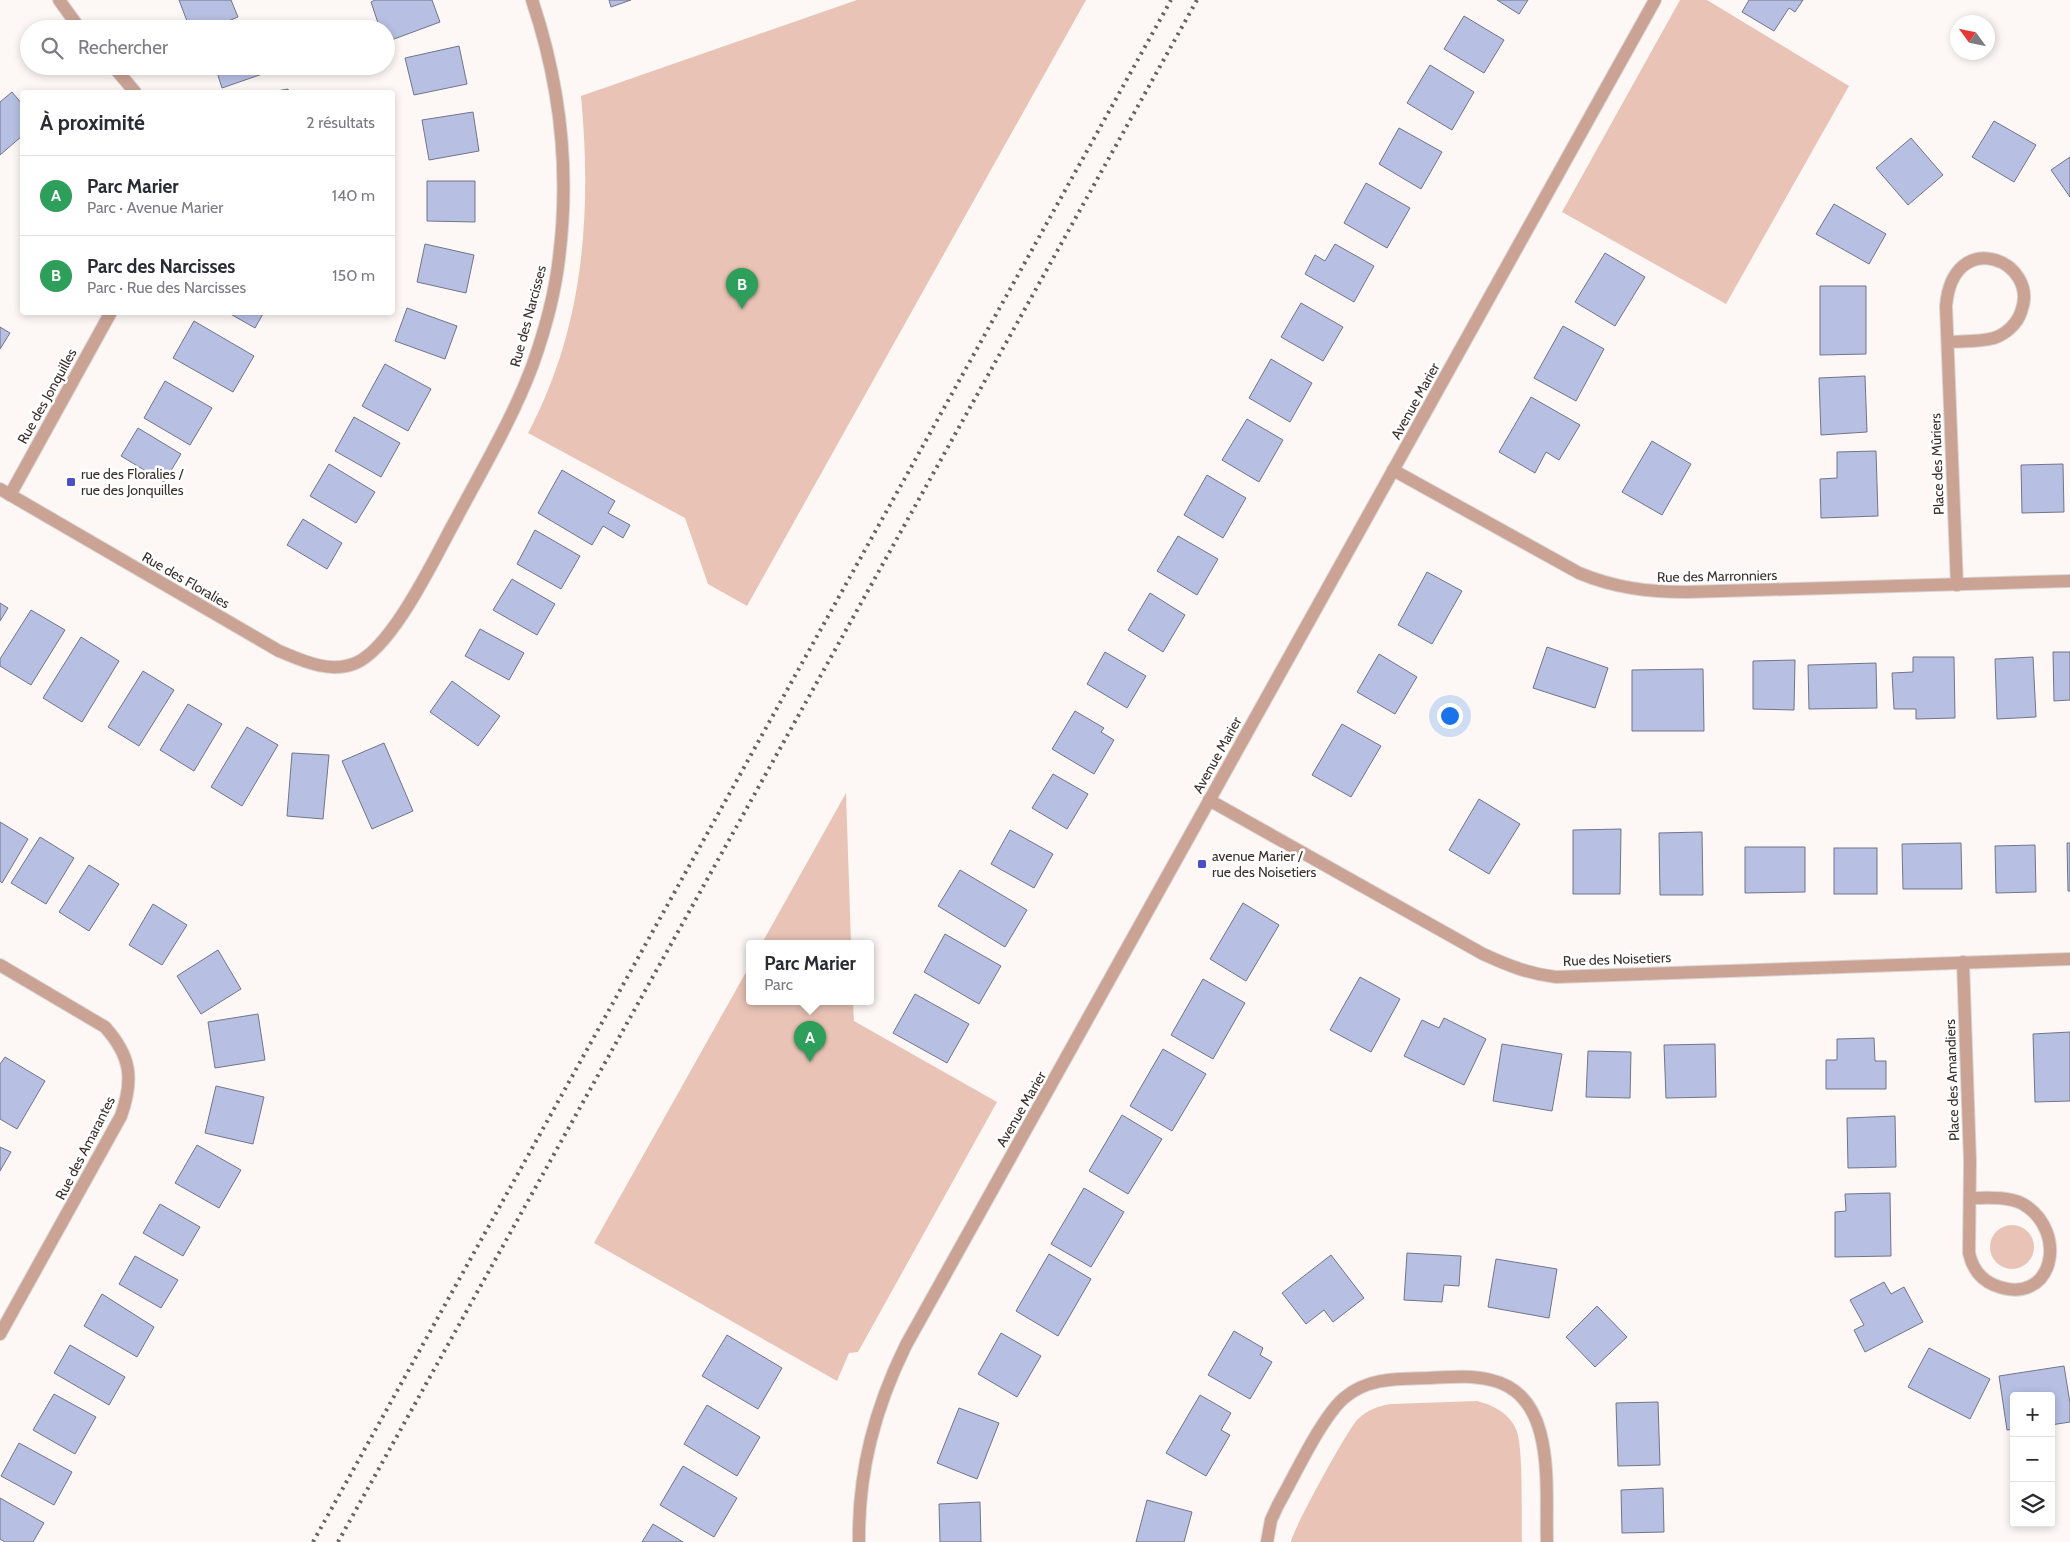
<!DOCTYPE html>
<html lang="fr">
<meta charset="utf-8">
<style>
body{margin:0;font-family:Cabin,sans-serif;background:#f2f2f3;color:#2b2b33}
.controls{position:absolute;right:15px;bottom:15px;display:grid;overflow:hidden;border-radius:5px;box-shadow:0 2px 8px #0003}
.controls button{width:45px;height:45px;display:grid;place-items:center;padding:0;border:0;border-bottom:1px solid #e1e1e2;background:#fff;color:#2b2b33;font:25px sans-serif}
.compass{position:absolute;left:1950px;top:15px;width:45px;height:45px;border-radius:50%;background:#fff;box-shadow:0 2px 8px #0003;rotate:303deg}
.you{position:absolute;left:1449px;top:715px;width:18px;height:18px;margin:-12px;border:4px solid #fff;border-radius:50%;background:#1a73e8;box-shadow:0 0 0 8px #1a73e833}
.badge{display:grid;place-items:center;width:32px;height:32px;border-radius:50%;background:#0b8043;color:#fff;font-size:16px;font-weight:700}
.pin{position:absolute;translate:-50% -41px;filter:drop-shadow(0 1px 2px #0008)}
.pin::after{content:'';position:absolute;top:26px;width:18px;height:15px;background:inherit;clip-path:polygon(0 0,100% 0,50% 100%)}
.popup{position:absolute;left:746px;top:940px;width:128px;height:65px;box-sizing:border-box;display:grid;place-content:center;border-radius:5px;background:#fff;filter:drop-shadow(0 1px 4px #0005);font-size:16px;white-space:nowrap;color:#7c7c81}
.popup b{font-size:19px;color:#2b2b33}
.popup::after{content:'';position:absolute;left:50%;top:100%;margin-left:-10px;border:10px solid transparent;border-top-color:#fff}
.list{margin:0;padding:0;list-style:none}
h2{display:flex;justify-content:space-between;align-items:center;height:65px;margin:0;padding:0 20px;font-size:21px}
h2 small{font-size:16px;font-weight:400;color:#7c7c81}
.list li{display:grid;grid-template-columns:32px 1fr auto;gap:15px;align-items:center;box-sizing:border-box;height:80px;padding:0 20px;border-top:1px solid #e1e1e2}
.list b{display:block;font-size:19px;white-space:nowrap}
.list p{margin:0;font-size:16px;white-space:nowrap;color:#7c7c81}
.list em{font-size:16px;font-style:normal;color:#7c7c81}
.icon{flex:none;width:28px;height:28px;fill:none;stroke:currentColor;stroke-width:2;stroke-linecap:round;stroke-linejoin:round}
.map{position:relative;flex:none;width:2070px;height:1542px;overflow:hidden}
.search{position:absolute;background:#fff;box-shadow:0 2px 8px #0003;left:20px;top:20px;width:375px;height:55px;display:flex;align-items:center;gap:12px;box-sizing:border-box;padding:0 18px;border-radius:28px;color:#7c7c81;font-size:19px}
.panel{position:absolute;background:#fff;box-shadow:0 2px 8px #0003;left:20px;top:90px;width:375px;height:225px;border-radius:5px}
.map>svg:first-child{display:block}
.green{fill:#e9c4b6}
.building{fill:#b7bfe3;stroke:#717589}
.lines{fill:none;stroke-linecap:round;stroke-linejoin:round}
.minor-casing{stroke:#dad4d2;stroke-width:14}
.tertiary-casing{stroke:#dad4d2;stroke-width:14}
.minor{stroke:#caa395;stroke-width:12}
.tertiary{stroke:#caa395;stroke-width:12}
.rail{stroke:#6b625e;stroke-width:4;stroke-dasharray:2.5 5;stroke-linecap:butt}
.poi-dot{fill:#4a4fc5;stroke:#fff;stroke-width:2}
.labels{text-anchor:middle;stroke-width:5;stroke-linejoin:round;paint-order:stroke}
.street-label{font-size:14px;fill:#3b312d;stroke:#fff}
.poi-label{font-size:14px;fill:#3b312d;stroke:#fff;text-anchor:start}
</style>
<div class="map">
<svg width="2070" height="1542" viewBox="0 0 2070 1542">
<rect width="100%" height="100%" fill="#fdf8f6"/>
<!-- green -->
<g class="green">
<path d="M857,0H1086L747,606L708,584L685,518L528,433C584,328 592,213 581,96Z"/>
<path d="M1680,0H1707L1849,86L1726,304L1562,212Z"/>
<path d="M846,793L851,943H762Z"/>
<path d="M750,965V1001H853L854,1021L997,1102L858,1352L849,1353L837,1381L594,1243Z"/>
<circle cx="2012" cy="1247" r="22"/>
<path d="M1477,1401C1493,1405 1509,1413 1516,1429C1524,1447 1521,1518 1522,1542H1291C1293,1529 1347,1431 1357,1420C1367,1410 1378,1406 1391,1404Z"/>
</g>
<!-- building -->
<g class="building">
<path d="M179,0H231L238,17L209,29H190Z"/>
<path d="M375,0H432L440,22L386,42V29H380L371,2Z"/>
<path d="M609,0H631L611,7Z"/>
<path d="M1497,0H1528L1519,14Z"/>
<path d="M1749,0H1803L1795,12L1789,8L1774,31L1742,12Z"/>
<path d="M1464,16L1504,40L1484,73L1444,49Z"/>
<path d="M459,46L467,84L414,95L405,58Z"/>
<path d="M1430,65L1474,92L1452,130L1407,103Z"/>
<path d="M215,66H269L271,71L222,88Z"/>
<path d="M288,89L289,92H271Z"/>
<path d="M12,92L22,104V136L0,155V102Z"/>
<path d="M473,112L479,151L429,160L422,120Z"/>
<path d="M1994,121L2036,145L2014,182L1972,157Z"/>
<path d="M1399,128L1442,152L1421,189L1379,164Z"/>
<path d="M1911,138L1943,175L1908,205L1876,168Z"/>
<path d="M2070,157V197L2051,170Z"/>
<path d="M427,181H475V222L427,221Z"/>
<path d="M1366,183L1410,208L1387,248L1344,223Z"/>
<path d="M1834,204L1886,234L1869,264L1816,234Z"/>
<path d="M425,244L474,255L466,293L417,282Z"/>
<path d="M1335,244L1374,266L1354,302L1305,274L1315,255L1325,261Z"/>
<path d="M1605,253L1645,277L1615,326L1575,302Z"/>
<path d="M1820,286H1866V354L1820,355Z"/>
<path d="M1301,303L1343,327L1323,361L1281,337Z"/>
<path d="M407,308L457,326L445,359L395,341Z"/>
<path d="M227,312H264L255,328Z"/>
<path d="M194,321L254,356L233,392L173,358Z"/>
<path d="M1563,326L1604,349L1576,401L1534,378Z"/>
<path d="M0,327L10,333L0,349Z"/>
<path d="M1271,359L1312,383L1290,422L1249,398Z"/>
<path d="M385,364L431,389L408,431L362,406Z"/>
<path d="M1865,376L1867,432L1821,435L1819,378Z"/>
<path d="M165,381L212,408L190,445L144,418Z"/>
<path d="M1531,397L1580,425L1559,460L1546,452L1535,473L1499,452Z"/>
<path d="M354,417L400,443L381,477L335,451Z"/>
<path d="M1247,419L1283,440L1259,482L1222,460Z"/>
<path d="M138,428L181,454L164,482L121,456Z"/>
<path d="M1652,441L1691,464L1662,515L1622,492Z"/>
<path d="M1876,451L1878,516L1821,518L1820,479L1837,478V452Z"/>
<path d="M329,464L375,492L356,523L310,496Z"/>
<path d="M2063,464L2064,512L2022,513L2021,465Z"/>
<path d="M562,470L615,501L608,513L630,525L623,538L603,526L592,545L538,513Z"/>
<path d="M1207,475L1246,498L1223,538L1184,515Z"/>
<path d="M303,519L342,543L327,569L287,545Z"/>
<path d="M535,530L580,556L561,589L517,564Z"/>
<path d="M1178,536L1218,559L1197,595L1157,571Z"/>
<path d="M1427,572L1462,591L1432,644L1398,625Z"/>
<path d="M512,579L555,604L537,635L493,610Z"/>
<path d="M1150,593L1185,615L1163,652L1128,630Z"/>
<path d="M0,603L8,608L0,621Z"/>
<path d="M31,610L65,630L31,685L0,666V659Z"/>
<path d="M480,629L524,653L509,680L465,656Z"/>
<path d="M81,637L119,661L82,722L43,698Z"/>
<path d="M1547,647L1608,668L1595,708L1533,688Z"/>
<path d="M1105,652L1146,676L1127,708L1087,684Z"/>
<path d="M2053,652H2070V700L2054,701Z"/>
<path d="M1379,654L1417,677L1395,714L1357,692Z"/>
<path d="M1913,657H1954L1955,718L1916,719V709H1894L1892,673L1913,672Z"/>
<path d="M2033,657L2036,717L1997,719L1995,659Z"/>
<path d="M1795,660L1794,710L1753,709V661Z"/>
<path d="M1876,663L1877,708L1809,709L1808,665Z"/>
<path d="M1703,669L1704,731H1632V670Z"/>
<path d="M143,671L174,690L139,746L108,727Z"/>
<path d="M452,681L500,716L478,746L430,712Z"/>
<path d="M188,704L222,724L194,771L160,750Z"/>
<path d="M1075,711L1104,728L1101,732L1114,740L1094,774L1052,749Z"/>
<path d="M1342,724L1381,746L1351,797L1312,775Z"/>
<path d="M247,727L278,745L242,806L211,787Z"/>
<path d="M384,743L413,811L372,829L342,761Z"/>
<path d="M292,753L329,755L323,819L287,816Z"/>
<path d="M1053,774L1088,794L1067,829L1032,808Z"/>
<path d="M1479,799L1520,824L1489,874L1449,850Z"/>
<path d="M0,822L28,839L2,883L0,881Z"/>
<path d="M1621,829L1620,894H1573V830Z"/>
<path d="M1010,830L1053,854L1034,888L991,864Z"/>
<path d="M1702,832L1703,895H1660L1659,833Z"/>
<path d="M40,837L74,858L46,904L11,883Z"/>
<path d="M1961,843L1962,889H1903L1902,844Z"/>
<path d="M2067,843H2070V891H2068Z"/>
<path d="M2035,845L2036,892L1996,893L1995,846Z"/>
<path d="M1745,847H1805V892L1745,893Z"/>
<rect x="1834" y="848" width="43" height="46"/>
<path d="M89,865L119,884L89,931L59,912Z"/>
<path d="M960,870L1027,910L1005,947L938,906Z"/>
<path d="M1243,903L1279,925L1246,981L1210,959Z"/>
<path d="M153,904L187,925L162,965L129,945Z"/>
<path d="M945,934L1001,966L979,1004L924,972Z"/>
<path d="M218,950L241,989L201,1014L177,976Z"/>
<path d="M1360,977L1400,999L1371,1052L1330,1030Z"/>
<path d="M1203,979L1245,1003L1213,1059L1171,1035Z"/>
<path d="M915,994L969,1024L947,1063L893,1033Z"/>
<path d="M258,1014L265,1060L215,1068L208,1022Z"/>
<path d="M1444,1018L1486,1039L1464,1085L1404,1056L1422,1020L1439,1028Z"/>
<path d="M2070,1032V1101L2035,1102L2033,1034Z"/>
<path d="M1874,1038L1875,1061H1886V1089H1826V1060H1837V1039Z"/>
<path d="M1502,1044L1562,1054L1552,1111L1493,1101Z"/>
<path d="M1715,1044L1716,1097L1666,1098L1664,1045Z"/>
<path d="M1163,1049L1206,1074L1172,1131L1130,1106Z"/>
<path d="M1588,1051L1631,1052L1630,1098L1586,1097Z"/>
<path d="M5,1057L45,1081L17,1129L0,1119V1064Z"/>
<path d="M216,1086L264,1097L253,1144L205,1133Z"/>
<path d="M1122,1115L1162,1139L1128,1194L1089,1171Z"/>
<path d="M1895,1116L1896,1167L1848,1168L1847,1118Z"/>
<path d="M197,1145L241,1170L219,1208L175,1183Z"/>
<path d="M0,1147L11,1152L0,1171Z"/>
<path d="M1084,1188L1124,1212L1091,1267L1051,1244Z"/>
<path d="M1890,1193L1891,1256L1835,1257V1212L1846,1211L1845,1194Z"/>
<path d="M160,1204L200,1227L183,1256L143,1233Z"/>
<path d="M1407,1253L1461,1256L1459,1286L1444,1285L1442,1302L1404,1300Z"/>
<path d="M1049,1254L1091,1279L1058,1336L1016,1311Z"/>
<path d="M1331,1255L1364,1298L1333,1322L1324,1310L1306,1324L1282,1293Z"/>
<path d="M135,1256L178,1280L161,1308L119,1284Z"/>
<path d="M1496,1259L1557,1269L1549,1318L1488,1307Z"/>
<path d="M1884,1282L1891,1294L1904,1287L1923,1322L1865,1352L1854,1330L1864,1325L1850,1300Z"/>
<path d="M102,1294L154,1327L137,1357L84,1326Z"/>
<path d="M1597,1306L1627,1337L1595,1367L1566,1337Z"/>
<path d="M1234,1331L1263,1348L1260,1355L1272,1362L1250,1399L1208,1375Z"/>
<path d="M1001,1333L1041,1356L1017,1397L978,1374Z"/>
<path d="M727,1335L782,1368L758,1409L702,1376Z"/>
<path d="M70,1345L125,1377L109,1405L54,1373Z"/>
<path d="M1929,1348L1990,1379L1970,1419L1908,1387Z"/>
<path d="M2064,1366L2070,1403V1422L2051,1425V1396H2014V1429L2007,1430L1999,1376Z"/>
<path d="M54,1394L96,1417L75,1454L33,1430Z"/>
<path d="M1200,1395L1231,1413L1221,1430L1230,1435L1206,1476L1166,1453Z"/>
<path d="M1658,1402L1660,1465L1618,1466L1616,1403Z"/>
<path d="M707,1405L760,1437L737,1476L684,1444Z"/>
<path d="M959,1408L999,1423L977,1479L937,1463Z"/>
<path d="M19,1443L72,1472L54,1505L1,1476Z"/>
<path d="M683,1466L737,1498L714,1537L660,1505Z"/>
<path d="M1663,1488L1664,1532L1622,1533L1621,1490Z"/>
<path d="M0,1498L44,1523L33,1542H5L0,1539Z"/>
<path d="M1147,1500L1192,1512L1184,1542H1136Z"/>
<path d="M980,1502L981,1542H940L939,1504Z"/>
<path d="M653,1524L683,1542H642Z"/>
</g>
<g class="lines">
<!-- minor casing -->
<g class="minor-casing">
<g id="minor">
<path d="M59,0L80,29"/>
<path d="M113,66L135,92"/>
<path d="M1948,342C1963,341 1979,342 1994,338C2006,334 2017,324 2021,312C2041,261 1953,225 1946,306L1957,585"/>
<path d="M1393,470L1579,573C1615,588 1648,592 1687,592L2070,581"/>
<path d="M0,489L279,651C303,661 330,674 356,663C394,646 436,555 456,519C483,468 513,418 533,364C545,330 555,293 559,258C570,171 560,83 532,0"/>
<path d="M10,495L111,312"/>
<path d="M1209,800L1483,954C1507,965 1529,974 1556,977L2070,959"/>
<path d="M1963,962L1970,1161L1969,1253C1972,1267 1980,1279 1994,1285C2053,1309 2070,1232 2023,1204C2007,1196 1987,1198 1970,1198"/>
<path d="M0,965L105,1027C131,1056 134,1079 121,1116L0,1334"/>
<path d="M1267,1542L1271,1520L1278,1505C1294,1477 1321,1418 1344,1398C1368,1377 1399,1379 1430,1378C1450,1377 1471,1375 1491,1380C1558,1395 1545,1490 1547,1542"/>
</g>
</g>
<!-- tertiary casing -->
<g class="tertiary-casing">
<path id="tertiary" d="M859,1542C858,1471 875,1408 906,1345L1655,0"/>
</g>
<!-- minor -->
<use href="#minor" class="minor"/>
<!-- tertiary -->
<use href="#tertiary" class="tertiary"/>
<!-- rail -->
<g class="rail">
<path d="M313,1542L1171,0"/>
<path d="M338,1542L1197,0"/>
</g>
</g>
<!-- markers -->
<g class="poi-dot">
<rect x="66" y="477" width="10" height="10" rx="2.5"/>
<rect x="1197" y="859" width="10" height="10" rx="2.5"/>
</g>
<g class="labels">
<!-- street labels -->
<g class="street-label">
<text transform="translate(528 316) rotate(-75)" y="5">Rue des Narcisses</text>
<text transform="translate(47 396) rotate(-61)" y="5">Rue des Jonquilles</text>
<text transform="translate(1415 401) rotate(-61)" y="5">Avenue Marier</text>
<text transform="translate(1937 464) rotate(-92)" y="5">Place des Mûriers</text>
<text transform="translate(1717 576) rotate(-1)" y="5">Rue des Marronniers</text>
<text transform="translate(186 580) rotate(30)" y="5">Rue des Floralies</text>
<text transform="translate(1217 755) rotate(-61)" y="5">Avenue Marier</text>
<text transform="translate(1617 959) rotate(-2)" y="5">Rue des Noisetiers</text>
<text transform="translate(1952 1080) rotate(-92)" y="5">Place des Amandiers</text>
<text transform="translate(1021 1109) rotate(-60)" y="5">Avenue Marier</text>
<text transform="translate(85 1148) rotate(-63)" y="5">Rue des Amarantes</text>
</g>
<!-- poi labels -->
<g class="poi-label">
<text x="81" y="479">rue des Floralies /<tspan x="81" dy="16">rue des Jonquilles</tspan></text>
<text x="1212" y="861">avenue Marier /<tspan x="1212" dy="16">rue des Noisetiers</tspan></text>
</g>
</g>
</svg>
<div class="controls">
<button>+</button>
<button>−</button>
<button><svg class="icon" aria-label="layers" viewBox="0 0 24 24"><path d="M12 4l9 5-9 5-9-5zM3 14l9 5 9-5"/></svg></button>
</div>
<svg class="compass" viewBox="-18 -18 36 36"><path d="M0-13l5 13h-10z" fill="#e53935"/><path d="M0 13l5-13h-10z" fill="#7c7c81"/></svg>
<div class="you"></div>
<div class="pin badge" style="left:810px;top:1062px;background:#2e9e5b">A</div>
<div class="popup"><b>Parc Marier</b>Parc</div>
<div class="pin badge" style="left:742px;top:309px;background:#2e9e5b">B</div>
<div class="search"><svg class="icon" aria-label="search" viewBox="0 0 24 24"><circle cx="10" cy="10" r="6"/><path d="M15 15l6 6"/></svg>Rechercher</div>
<section class="panel">
<h2>À proximité<small>2 résultats</small></h2>
<ul class="list">
<li><span class="badge" style="background:#2e9e5b">A</span><div><b>Parc Marier</b><p>Parc · Avenue Marier</p></div><em>140 m</em></li>
<li><span class="badge" style="background:#2e9e5b">B</span><div><b>Parc des Narcisses</b><p>Parc · Rue des Narcisses</p></div><em>150 m</em></li>
</ul>
</section>
</div>
